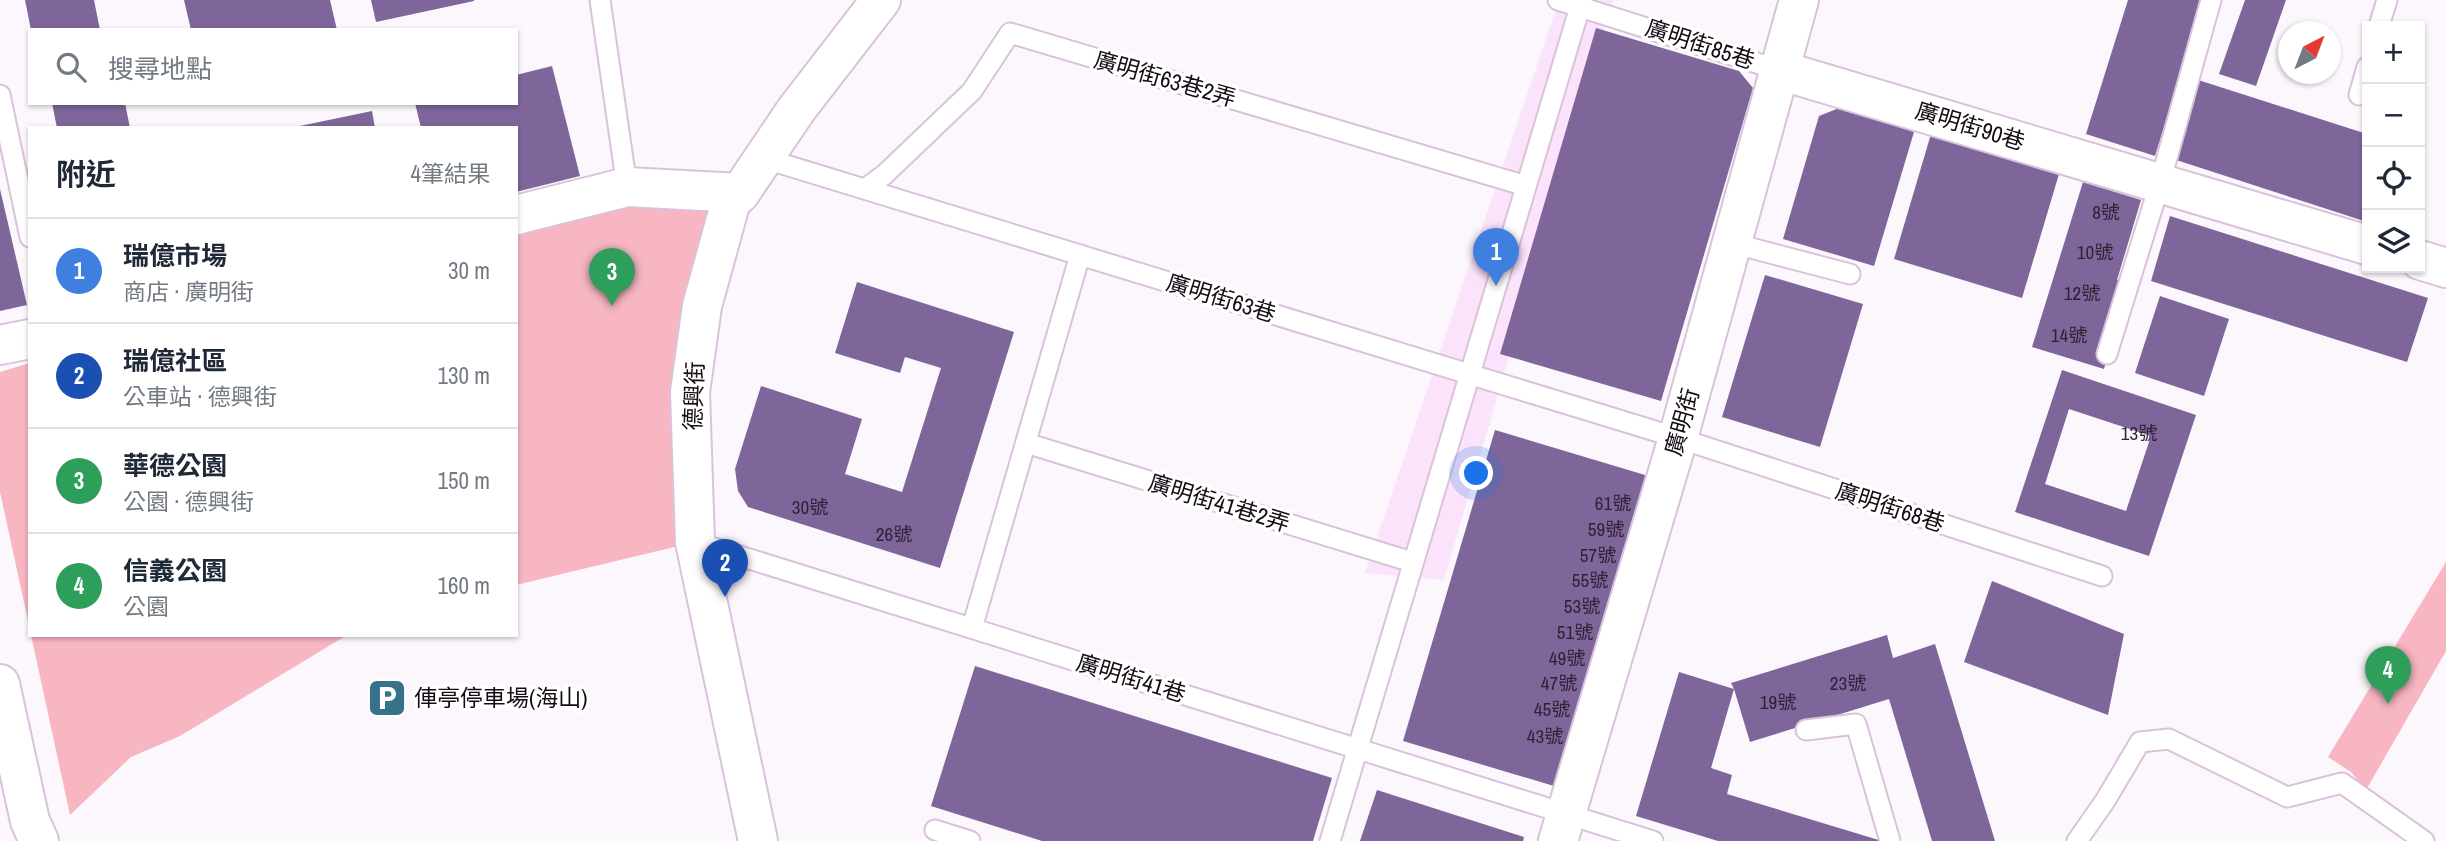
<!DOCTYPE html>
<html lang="zh-TW">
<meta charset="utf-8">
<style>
body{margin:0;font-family:"Archivo Narrow","Noto Sans TC",sans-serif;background:#f6f6f7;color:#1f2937}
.controls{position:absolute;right:21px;top:21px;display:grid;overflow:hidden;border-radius:0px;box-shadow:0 2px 5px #0004}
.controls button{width:63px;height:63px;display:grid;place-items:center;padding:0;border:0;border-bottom:2px solid #e0e1e3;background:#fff;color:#1f2937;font:35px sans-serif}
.compass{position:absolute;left:2278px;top:21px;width:63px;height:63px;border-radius:50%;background:#fff;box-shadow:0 2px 5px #0004;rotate:42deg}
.you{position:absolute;left:1477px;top:474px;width:24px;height:24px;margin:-18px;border:5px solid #fff;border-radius:50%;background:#1a73e8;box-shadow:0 0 0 10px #1a73e833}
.badge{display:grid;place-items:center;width:46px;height:46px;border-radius:50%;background:#ea580c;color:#fff;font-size:23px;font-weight:700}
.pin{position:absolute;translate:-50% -58px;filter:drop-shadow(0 2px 4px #0008)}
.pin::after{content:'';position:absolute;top:37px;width:24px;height:21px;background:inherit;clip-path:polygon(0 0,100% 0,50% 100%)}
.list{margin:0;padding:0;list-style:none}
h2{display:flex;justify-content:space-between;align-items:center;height:91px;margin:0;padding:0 28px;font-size:30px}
h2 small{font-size:23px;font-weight:400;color:#747a83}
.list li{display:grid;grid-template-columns:46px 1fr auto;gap:21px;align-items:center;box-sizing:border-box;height:105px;padding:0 28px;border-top:2px solid #e0e1e3}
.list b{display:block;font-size:26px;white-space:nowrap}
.list p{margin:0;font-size:23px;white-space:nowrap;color:#747a83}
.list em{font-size:23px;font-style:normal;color:#747a83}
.icon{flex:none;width:38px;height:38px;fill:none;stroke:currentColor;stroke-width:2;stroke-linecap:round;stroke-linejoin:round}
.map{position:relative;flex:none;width:2446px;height:841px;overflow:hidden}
.search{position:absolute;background:#fff;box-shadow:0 2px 5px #0004;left:28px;top:28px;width:490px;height:77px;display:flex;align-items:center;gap:18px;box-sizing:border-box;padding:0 24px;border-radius:0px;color:#747a83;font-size:26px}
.panel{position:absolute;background:#fff;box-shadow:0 2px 5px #0004;left:28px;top:126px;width:490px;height:511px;border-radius:0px}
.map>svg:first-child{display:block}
.built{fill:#fce3fc}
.green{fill:#f7b6c2}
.building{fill:#7e669a;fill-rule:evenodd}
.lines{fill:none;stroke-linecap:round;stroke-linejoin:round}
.service-casing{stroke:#dbc2db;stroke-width:23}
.minor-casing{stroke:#dbc2db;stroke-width:42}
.service{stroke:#fff;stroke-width:19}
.minor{stroke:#fff;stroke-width:38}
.labels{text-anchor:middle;stroke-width:7;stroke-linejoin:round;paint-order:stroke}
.number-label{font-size:19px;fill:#2e2236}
.street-label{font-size:23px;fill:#140b14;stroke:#fff}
.poi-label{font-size:23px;fill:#140b14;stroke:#fff;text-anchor:start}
</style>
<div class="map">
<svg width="2446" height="841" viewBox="0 0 2446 841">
<rect width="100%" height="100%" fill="#fcf7fc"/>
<!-- built -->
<path class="built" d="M1559,0H1613L1444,580L1365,573Z"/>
<!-- green -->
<g class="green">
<path d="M627,187L731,201L690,392L695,542L516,585V219Z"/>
<path d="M30,363V630L0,492V372Z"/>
<path d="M2446,562V651L2366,790L2351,772L2328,757Z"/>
<path d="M31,635H347L180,736L131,757L70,815Z"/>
</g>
<!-- building -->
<g class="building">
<path d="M25,0H94L100,30H31Z"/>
<path d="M184,0H330L337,30H191Z"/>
<path d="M371,0H474V1L376,22Z"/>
<path d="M2128,0H2204L2155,156L2086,134Z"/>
<path d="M2245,0H2286L2256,86L2219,74Z"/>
<path d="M1596,28L1739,71L1753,88L1661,401L1500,354Z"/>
<path d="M552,66L580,176L516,192V128H421L415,103H516V75Z"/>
<path d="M2192,78L2367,134V222L2167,157Z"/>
<path d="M52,103H125L130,128H57Z"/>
<path d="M1839,108L1914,132L1874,266L1783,239L1819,116Z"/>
<path d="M372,111L375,128H295V127Z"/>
<path d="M1931,134L2059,174L2022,298L1894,259Z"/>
<path d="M2083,182L2141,200L2117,280L2130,284L2104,369L2032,347Z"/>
<path d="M0,189L27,305L0,311Z"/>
<path d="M2170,216L2428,298L2407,362L2151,281Z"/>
<path d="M1765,275L1863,304L1820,447L1722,417Z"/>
<path d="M857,282L1014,332L940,568L748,507L738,491L735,469L761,386L862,419L845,474L902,492L941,368L905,357L900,373L835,353Z"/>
<path d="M2160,296L2229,319L2204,396L2135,373Z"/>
<path d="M2062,370L2196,415L2149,556L2015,512ZM2069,409L2151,436L2126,511L2045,484Z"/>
<path d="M1495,430L1655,478L1564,789L1403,741Z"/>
<path d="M1992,581L2124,634L2108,715L1964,662Z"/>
<path d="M1887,635L1893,658L1935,644L1995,841H1932L1889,699L1750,742L1734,689L1711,768L1732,775L1727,794L1882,841H1718L1636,816L1679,672L1734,689L1731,683Z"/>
<path d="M975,666L1332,778L1313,841H1042L931,806Z"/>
<path d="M1377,790L1524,837L1523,841H1360Z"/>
</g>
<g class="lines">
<!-- service casing -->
<g class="service-casing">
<g id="service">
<path d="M600,0L627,187"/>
<path d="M1558,0L1779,70"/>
<path d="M2379,26L2387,0"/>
<path d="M0,95L30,237"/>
<path d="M2359,95L2367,67"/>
<path d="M763,158L1678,438L2102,576"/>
<path d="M865,189L884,175L972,91L1010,33L1526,186"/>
<path d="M1732,243L1850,274"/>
<path d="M2107,354L2160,183L2211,0"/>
<path d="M1026,443L1412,562"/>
<path d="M695,542L1653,841"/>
<path d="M972,628L1080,255"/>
<path d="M1806,730L1856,724L1890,841"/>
<path d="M935,830L970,841"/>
<path d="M1330,841L1582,0"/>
<path d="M2077,841L2105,801L2140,742L2169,739L2287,797L2342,783L2424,841"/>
</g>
</g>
<!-- minor casing -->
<g class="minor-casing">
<g id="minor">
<path d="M1779,70L2367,245"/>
<path d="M516,215L627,187L740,193"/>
<path d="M2420,260L2446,268"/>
<path d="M0,345L30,339"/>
<path d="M0,684L30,821L39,841"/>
<path d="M758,841L695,542L690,392L702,306L731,201L740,193L796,110L881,0"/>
<path d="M1558,841L1678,438L1799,0"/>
</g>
</g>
<!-- service -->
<use href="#service" class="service"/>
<!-- minor -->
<use href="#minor" class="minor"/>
</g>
<!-- icons -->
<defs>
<g id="parking-square" transform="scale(2.0125)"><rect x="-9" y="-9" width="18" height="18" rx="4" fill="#36738a" stroke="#fff"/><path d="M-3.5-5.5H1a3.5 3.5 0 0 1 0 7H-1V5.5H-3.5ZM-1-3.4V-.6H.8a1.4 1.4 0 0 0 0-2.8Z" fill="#fff"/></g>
</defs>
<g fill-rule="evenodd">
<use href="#parking-square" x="387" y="698"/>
</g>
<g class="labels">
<!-- number labels -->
<g class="number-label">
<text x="2106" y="219">8號</text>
<text x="2095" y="259">10號</text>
<text x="2082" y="300">12號</text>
<text x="2069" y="342">14號</text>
<text x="2139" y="440">13號</text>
<text x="1613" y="510">61號</text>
<text x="810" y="514">30號</text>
<text x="1606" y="536">59號</text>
<text x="894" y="541">26號</text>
<text x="1598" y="562">57號</text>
<text x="1590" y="587">55號</text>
<text x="1582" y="613">53號</text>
<text x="1575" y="639">51號</text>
<text x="1567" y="665">49號</text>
<text x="1559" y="690">47號</text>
<text x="1848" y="690">23號</text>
<text x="1778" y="709">19號</text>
<text x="1552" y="716">45號</text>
<text x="1545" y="743">43號</text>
</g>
<!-- street labels -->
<g class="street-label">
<text transform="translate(1700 44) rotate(18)" y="8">廣明街85巷</text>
<text transform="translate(1165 79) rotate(16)" y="8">廣明街63巷2弄</text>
<text transform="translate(1970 126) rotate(17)" y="8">廣明街90巷</text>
<text transform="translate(1221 298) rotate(17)" y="8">廣明街63巷</text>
<text transform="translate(694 396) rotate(-88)" y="8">德興街</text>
<text transform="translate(1682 422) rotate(-74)" y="8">廣明街</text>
<text transform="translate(1219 503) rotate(17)" y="8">廣明街41巷2弄</text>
<text transform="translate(1890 507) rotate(18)" y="8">廣明街68巷</text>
<text transform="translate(1131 678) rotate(17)" y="8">廣明街41巷</text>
</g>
<!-- poi labels -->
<g class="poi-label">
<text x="414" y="706">俥亭停車場(海山)</text>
</g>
</g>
</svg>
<div class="controls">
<button>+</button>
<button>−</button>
<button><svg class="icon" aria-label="locate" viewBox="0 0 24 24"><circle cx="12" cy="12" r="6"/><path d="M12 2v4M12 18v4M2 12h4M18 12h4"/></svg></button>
<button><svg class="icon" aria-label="layers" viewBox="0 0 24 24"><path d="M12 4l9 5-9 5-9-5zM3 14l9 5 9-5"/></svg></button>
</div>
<svg class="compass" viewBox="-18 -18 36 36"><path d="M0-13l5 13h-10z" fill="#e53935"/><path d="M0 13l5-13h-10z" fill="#747a83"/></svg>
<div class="you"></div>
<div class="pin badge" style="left:1496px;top:286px;background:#3f7fe0">1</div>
<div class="pin badge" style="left:725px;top:597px;background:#1a4fb4">2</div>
<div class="pin badge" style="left:612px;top:306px;background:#2e9e5b">3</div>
<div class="pin badge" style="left:2388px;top:704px;background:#2e9e5b">4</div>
<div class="search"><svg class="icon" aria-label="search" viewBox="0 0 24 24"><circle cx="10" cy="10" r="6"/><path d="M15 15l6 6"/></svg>搜尋地點</div>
<section class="panel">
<h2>附近<small>4筆結果</small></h2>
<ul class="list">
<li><span class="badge" style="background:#3f7fe0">1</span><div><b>瑞億市場</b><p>商店 · 廣明街</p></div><em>30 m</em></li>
<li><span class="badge" style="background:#1a4fb4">2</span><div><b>瑞億社區</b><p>公車站 · 德興街</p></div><em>130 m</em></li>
<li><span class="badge" style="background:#2e9e5b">3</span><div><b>華德公園</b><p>公園 · 德興街</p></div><em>150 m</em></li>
<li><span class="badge" style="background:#2e9e5b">4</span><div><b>信義公園</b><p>公園</p></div><em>160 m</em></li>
</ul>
</section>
</div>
